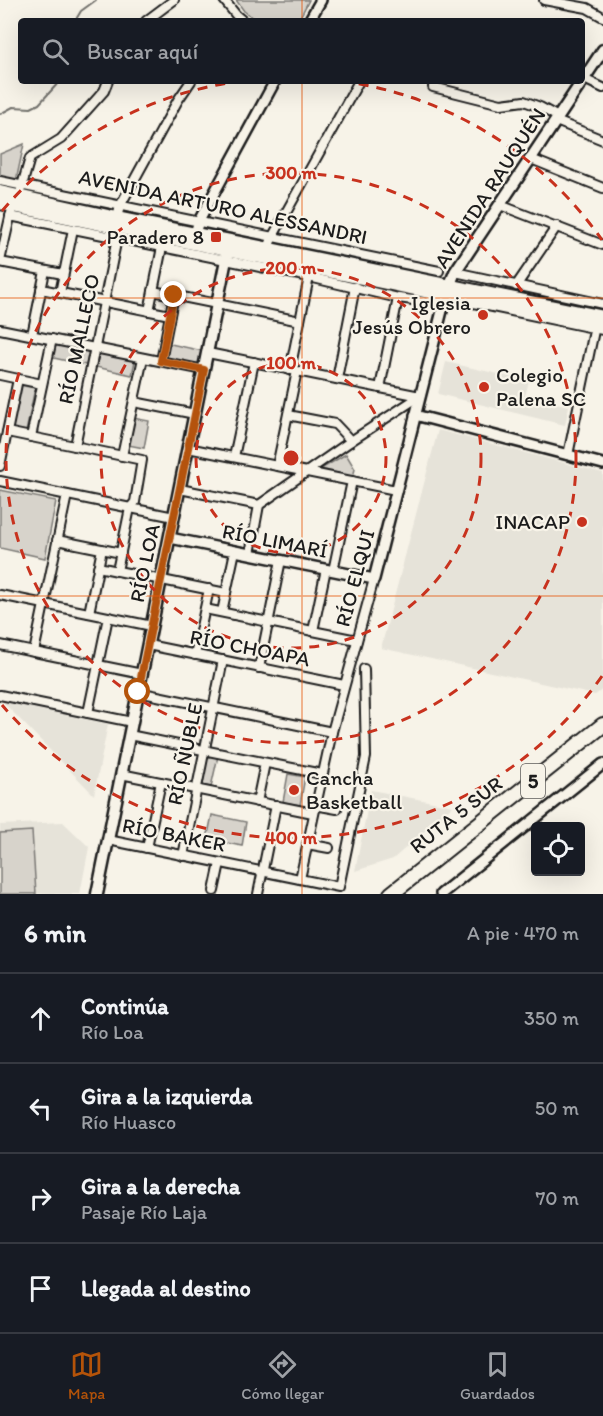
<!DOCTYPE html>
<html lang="es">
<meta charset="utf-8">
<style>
body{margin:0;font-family:Itim,sans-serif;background:#242831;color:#f1f3f6}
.controls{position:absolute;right:18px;bottom:18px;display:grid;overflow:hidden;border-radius:6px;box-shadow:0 6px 24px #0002}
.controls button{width:54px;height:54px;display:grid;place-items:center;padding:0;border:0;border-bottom:2px solid #363941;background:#171b24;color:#f1f3f6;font:30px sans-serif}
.stop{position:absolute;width:18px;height:18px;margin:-14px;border:4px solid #b45309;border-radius:50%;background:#fff}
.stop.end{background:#b45309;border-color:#fff;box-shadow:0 2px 6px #0008}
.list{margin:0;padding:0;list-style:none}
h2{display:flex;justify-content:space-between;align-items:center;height:78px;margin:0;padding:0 24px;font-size:26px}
h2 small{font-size:20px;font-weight:400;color:#9ea1a6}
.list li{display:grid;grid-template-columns:39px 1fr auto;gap:18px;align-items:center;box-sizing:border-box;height:90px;padding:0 24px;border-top:2px solid #363941}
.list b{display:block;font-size:22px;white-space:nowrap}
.list p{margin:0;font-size:20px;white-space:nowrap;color:#9ea1a6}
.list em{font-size:20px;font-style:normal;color:#9ea1a6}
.icon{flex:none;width:33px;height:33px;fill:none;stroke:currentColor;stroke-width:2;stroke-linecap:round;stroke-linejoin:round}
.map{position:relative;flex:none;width:603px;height:894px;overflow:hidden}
.search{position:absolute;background:#171b24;box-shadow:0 6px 24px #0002;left:18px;right:18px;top:18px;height:66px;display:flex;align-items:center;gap:15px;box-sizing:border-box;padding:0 21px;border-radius:6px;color:#9ea1a6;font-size:22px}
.sheet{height:438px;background:#171b24}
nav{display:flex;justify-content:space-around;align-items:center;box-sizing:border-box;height:84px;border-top:2px solid #363941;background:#171b24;font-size:16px;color:#9ea1a6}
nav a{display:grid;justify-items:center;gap:3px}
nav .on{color:#b45309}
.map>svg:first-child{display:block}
.built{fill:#e6e3d9}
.green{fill:#d7d3cb;stroke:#7a7874;stroke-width:1.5}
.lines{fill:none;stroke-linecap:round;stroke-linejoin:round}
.stream{stroke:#72716c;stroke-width:2}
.minor-casing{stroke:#1c1c1c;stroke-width:12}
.tertiary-casing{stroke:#1c1c1c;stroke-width:14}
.secondary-casing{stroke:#1c1c1c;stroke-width:15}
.primary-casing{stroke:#1c1c1c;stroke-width:16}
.motorway-casing{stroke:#1c1c1c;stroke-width:18}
.minor{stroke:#f7f3e8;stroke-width:8}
.tertiary{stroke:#f7f3e8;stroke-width:9}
.secondary{stroke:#f7f3e8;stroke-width:10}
.primary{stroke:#f7f3e8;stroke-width:12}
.motorway{stroke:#f7f3e8;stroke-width:14}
.route{stroke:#b45309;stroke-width:8}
.grid{fill:none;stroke:#e8590c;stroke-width:1.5;stroke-opacity:0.55}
.ring{fill:none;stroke:#c8321e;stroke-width:3;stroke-dasharray:10 8}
.poi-dot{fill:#c8321e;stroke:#f7f3e8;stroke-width:2}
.labels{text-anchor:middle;stroke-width:4.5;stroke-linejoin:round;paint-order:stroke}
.shield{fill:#f7f3e8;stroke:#5e5c59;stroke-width:1.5}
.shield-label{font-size:20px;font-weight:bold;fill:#1c1c1c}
.street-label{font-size:21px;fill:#1c1c1c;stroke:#f7f3e8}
.poi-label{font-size:21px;fill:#1c1c1c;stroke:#f7f3e8;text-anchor:end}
.centre{fill:#c8321e;stroke:#f7f3e8;stroke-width:3}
.ring-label{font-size:18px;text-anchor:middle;font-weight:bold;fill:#c8321e;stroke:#f7f3e8;stroke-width:4.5;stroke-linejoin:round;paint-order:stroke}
</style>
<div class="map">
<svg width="603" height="894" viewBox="0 0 603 894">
<rect width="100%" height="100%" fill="#f7f3e8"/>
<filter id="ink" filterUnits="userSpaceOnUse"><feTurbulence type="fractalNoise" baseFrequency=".0167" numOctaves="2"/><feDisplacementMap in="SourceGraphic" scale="12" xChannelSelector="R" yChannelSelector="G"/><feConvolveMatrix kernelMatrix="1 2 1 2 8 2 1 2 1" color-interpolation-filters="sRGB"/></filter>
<g filter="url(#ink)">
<!-- built -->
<g class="built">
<path d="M446,362L529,381L525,396L569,406L565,425L438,394Z"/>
<path d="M438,430L603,473V689L595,695L381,648Z"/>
<path d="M3,702L108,724L94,795Z"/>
<path d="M371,790L453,806L393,859L355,871Z"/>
<path d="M63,822L89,847L80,894H0V825Z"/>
</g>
<!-- green -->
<g class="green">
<path d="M236,0H309L298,21H257L244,11Z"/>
<path d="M24,144L16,181L0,178V154Z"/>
<path d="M166,343L203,351L200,365L163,357Z"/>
<path d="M52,344L89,352L86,365L49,357Z"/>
<path d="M99,353L135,361L132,375L96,367Z"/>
<path d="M19,385L35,388L26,432L11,429Z"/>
<path d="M133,418L149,421L144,448L128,445Z"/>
<path d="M346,454L355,469L353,477L321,469Z"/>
<path d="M0,490L56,501L45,558L0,548Z"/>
<path d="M208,754L218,756L211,787L202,785Z"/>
<path d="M288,774L305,777L300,805L283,802Z"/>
<path d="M212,815L246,822L242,846L207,839Z"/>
<path d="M32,831L36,894H0V833Z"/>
</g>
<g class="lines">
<!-- stream -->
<g class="stream">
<path d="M75,21L81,11L96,0"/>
<path d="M0,114L13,107L31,108L39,104L60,81"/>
</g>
<!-- minor casing -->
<g class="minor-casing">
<g id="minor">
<path d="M224,0L236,15L243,21"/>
<path d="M544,0L587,8L603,17"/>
<path d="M146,21L174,0"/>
<path d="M582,78L603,88"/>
<path d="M433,87L501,104L524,101L540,107L558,117"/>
<path d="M556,121L603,140"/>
<path d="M531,159L603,188"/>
<path d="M0,181L439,271"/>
<path d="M21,189L30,158L61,139L104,91L108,81"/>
<path d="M500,205L603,245"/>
<path d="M10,216L309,277L398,298L443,304"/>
<path d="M117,218L120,206L178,100L191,81"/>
<path d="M268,248L273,236L359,81"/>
<path d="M0,261L11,213"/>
<path d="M0,262L63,274"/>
<path d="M455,272L603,304"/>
<path d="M516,286L557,226"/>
<path d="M41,289L170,315"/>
<path d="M153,291L300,321"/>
<path d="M60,293L73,229"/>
<path d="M149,311L162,247"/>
<path d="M0,329L204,370"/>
<path d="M32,335L45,271"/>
<path d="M208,353L420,396"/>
<path d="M161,361L174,295"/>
<path d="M290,370L309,277"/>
<path d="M0,375L42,384"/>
<path d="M337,379L355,287"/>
<path d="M380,388L398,298"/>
<path d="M134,402L195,414"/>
<path d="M288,415L335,424L351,441"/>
<path d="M7,432L142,460L135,502L130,508L117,571"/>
<path d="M31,437L52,339"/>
<path d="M75,446L117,238"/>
<path d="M188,448L396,490"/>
<path d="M568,455L595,326"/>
<path d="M122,456L143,358"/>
<path d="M234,457L254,362"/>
<path d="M0,466L18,379"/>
<path d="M277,466L297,371"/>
<path d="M0,481L174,517"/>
<path d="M180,489L259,505"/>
<path d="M57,540L121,553"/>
<path d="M250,554L259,505L351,441L420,396"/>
<path d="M98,567L226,593"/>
<path d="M333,571L352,481"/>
<path d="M0,595L152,626"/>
<path d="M205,609L357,640"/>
<path d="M222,612L235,551"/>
<path d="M89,613L102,549"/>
<path d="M313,631L326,569"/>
<path d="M0,645L142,674"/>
<path d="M148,645L344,685"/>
<path d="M34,652L67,495"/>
<path d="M195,655L209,589"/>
<path d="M259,668L281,560"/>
<path d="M138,692L332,732"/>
<path d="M0,695L132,722"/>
<path d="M88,713L108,617"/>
<path d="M129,735L322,774"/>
<path d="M121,774L313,813"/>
<path d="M257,802L265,763"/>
<path d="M315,805L337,809"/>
<path d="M108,840L339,887L366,757L364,669"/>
<path d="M307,844L329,848"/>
<path d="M147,848L161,782"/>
<path d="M183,856L223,660"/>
<path d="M300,879L332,732L374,579"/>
<path d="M214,891L220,863"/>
<path d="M258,894L276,805"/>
</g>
</g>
<!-- tertiary casing -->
<g class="tertiary-casing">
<g id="tertiary">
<path d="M309,21L321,0"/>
<path d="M195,233L199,221L275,81"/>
<path d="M415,415L603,464"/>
<path d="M170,538L374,579L447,291"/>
<path d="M441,894L603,764"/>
</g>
</g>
<!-- secondary casing -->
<g class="secondary-casing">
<g id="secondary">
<path d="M449,287L455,272L603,50"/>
<path d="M97,894L229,245"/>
</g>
</g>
<!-- primary casing -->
<g class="primary-casing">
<g id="primary">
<path d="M0,192L117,218L603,317"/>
<path d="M0,203L603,328"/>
</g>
</g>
<!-- motorway casing -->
<g class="motorway-casing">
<path id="motorway" d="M391,894L603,725"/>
</g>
<!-- minor -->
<use href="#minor" class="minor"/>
<!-- tertiary -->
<use href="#tertiary" class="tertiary"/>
<!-- secondary -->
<use href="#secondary" class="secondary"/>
<!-- primary -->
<use href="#primary" class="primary"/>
<!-- motorway -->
<use href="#motorway" class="motorway"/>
</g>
</g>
<g class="lines" filter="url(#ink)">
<!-- route -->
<path class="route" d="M138,692L204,370L161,361L174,295"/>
</g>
<!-- grid -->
<path class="grid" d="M302,0V21M302,81V894M0,298H603M0,596H603"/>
<!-- distance rings -->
<g class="ring">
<circle cx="291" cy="458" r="95"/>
<circle cx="291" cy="458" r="190"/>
<circle cx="291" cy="458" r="285"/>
<path d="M602 676A380 380 0 0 1 2 705M2 211A380 380 0 0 1 241 81M341 81A380 380 0 0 1 602 240"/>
</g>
<!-- markers -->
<g class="poi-dot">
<rect x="210" y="231" width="12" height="12" rx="3"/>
<circle cx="483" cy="315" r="6"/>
<circle cx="484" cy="387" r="6"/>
<circle cx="582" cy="522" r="6"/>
<circle cx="294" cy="790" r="6"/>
</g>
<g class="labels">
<!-- shield labels -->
<rect class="shield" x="521" y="764" width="24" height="34" rx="4.5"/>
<g class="shield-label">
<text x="533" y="788">5</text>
</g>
<!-- street labels -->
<g class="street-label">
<text transform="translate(490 188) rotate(-57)" y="7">AVENIDA RAUQUÉN</text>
<text transform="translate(223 207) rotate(12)" y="7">AVENIDA ARTURO ALESSANDRI</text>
<text transform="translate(79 339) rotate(-78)" y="7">RÍO MALLECO</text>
<text transform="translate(275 541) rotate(11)" y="7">RÍO LIMARÍ</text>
<text transform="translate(145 563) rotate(-78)" y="7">RÍO LOA</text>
<text transform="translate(355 578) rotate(-75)" y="7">RÍO ELQUI</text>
<text transform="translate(250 648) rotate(11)" y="7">RÍO CHOAPA</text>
<text transform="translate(185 754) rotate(-78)" y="7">RÍO ÑUBLE</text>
<text transform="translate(456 815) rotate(-38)" y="7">RUTA 5 SUR</text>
<text transform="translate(174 835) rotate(11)" y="7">RÍO BAKER</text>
</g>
<!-- poi labels -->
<g class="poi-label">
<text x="204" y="244">Paradero 8</text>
<text x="471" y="310">Iglesia<tspan x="471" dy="24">Jesús Obrero</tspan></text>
<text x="496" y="382" text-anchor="start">Colegio<tspan x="496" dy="24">Palena SC</tspan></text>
<text x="570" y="529">INACAP</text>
<text x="306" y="785" text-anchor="start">Cancha<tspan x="306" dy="24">Basketball</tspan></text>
</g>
</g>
<circle cx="291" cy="458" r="9" class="centre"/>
<g class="ring-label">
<text x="291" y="179">300 m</text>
<text x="291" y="274">200 m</text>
<text x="291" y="369">100 m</text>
<text x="291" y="844">400 m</text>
</g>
</svg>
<div class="controls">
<button><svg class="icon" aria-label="locate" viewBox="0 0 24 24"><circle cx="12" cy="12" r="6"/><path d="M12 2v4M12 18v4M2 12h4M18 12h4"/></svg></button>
</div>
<div class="stop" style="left:138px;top:692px"></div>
<div class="stop end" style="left:174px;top:295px"></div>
<div class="search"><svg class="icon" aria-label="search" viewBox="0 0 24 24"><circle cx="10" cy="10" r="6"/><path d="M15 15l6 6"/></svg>Buscar aquí</div>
</div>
<section class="sheet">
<h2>6 min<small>A pie · 470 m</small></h2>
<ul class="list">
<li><svg class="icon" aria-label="ahead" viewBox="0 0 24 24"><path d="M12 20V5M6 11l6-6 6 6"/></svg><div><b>Continúa</b><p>Río Loa</p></div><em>350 m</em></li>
<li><svg class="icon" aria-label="left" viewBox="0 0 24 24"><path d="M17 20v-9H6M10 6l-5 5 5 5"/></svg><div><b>Gira a la izquierda</b><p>Río Huasco</p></div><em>50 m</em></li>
<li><svg class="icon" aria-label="right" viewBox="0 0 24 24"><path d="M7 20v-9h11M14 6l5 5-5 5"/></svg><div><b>Gira a la derecha</b><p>Pasaje Río Laja</p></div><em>70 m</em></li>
<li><svg class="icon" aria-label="arrive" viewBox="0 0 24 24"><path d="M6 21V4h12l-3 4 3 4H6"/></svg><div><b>Llegada al destino</b></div></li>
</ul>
</section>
<nav>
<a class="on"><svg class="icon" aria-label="map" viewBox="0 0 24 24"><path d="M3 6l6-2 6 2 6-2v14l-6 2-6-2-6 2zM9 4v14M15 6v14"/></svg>Mapa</a>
<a><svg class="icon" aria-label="directions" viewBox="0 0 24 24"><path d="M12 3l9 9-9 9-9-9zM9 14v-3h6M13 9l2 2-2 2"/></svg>Cómo llegar</a>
<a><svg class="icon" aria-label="saved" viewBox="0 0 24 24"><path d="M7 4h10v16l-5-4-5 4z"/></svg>Guardados</a>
</nav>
